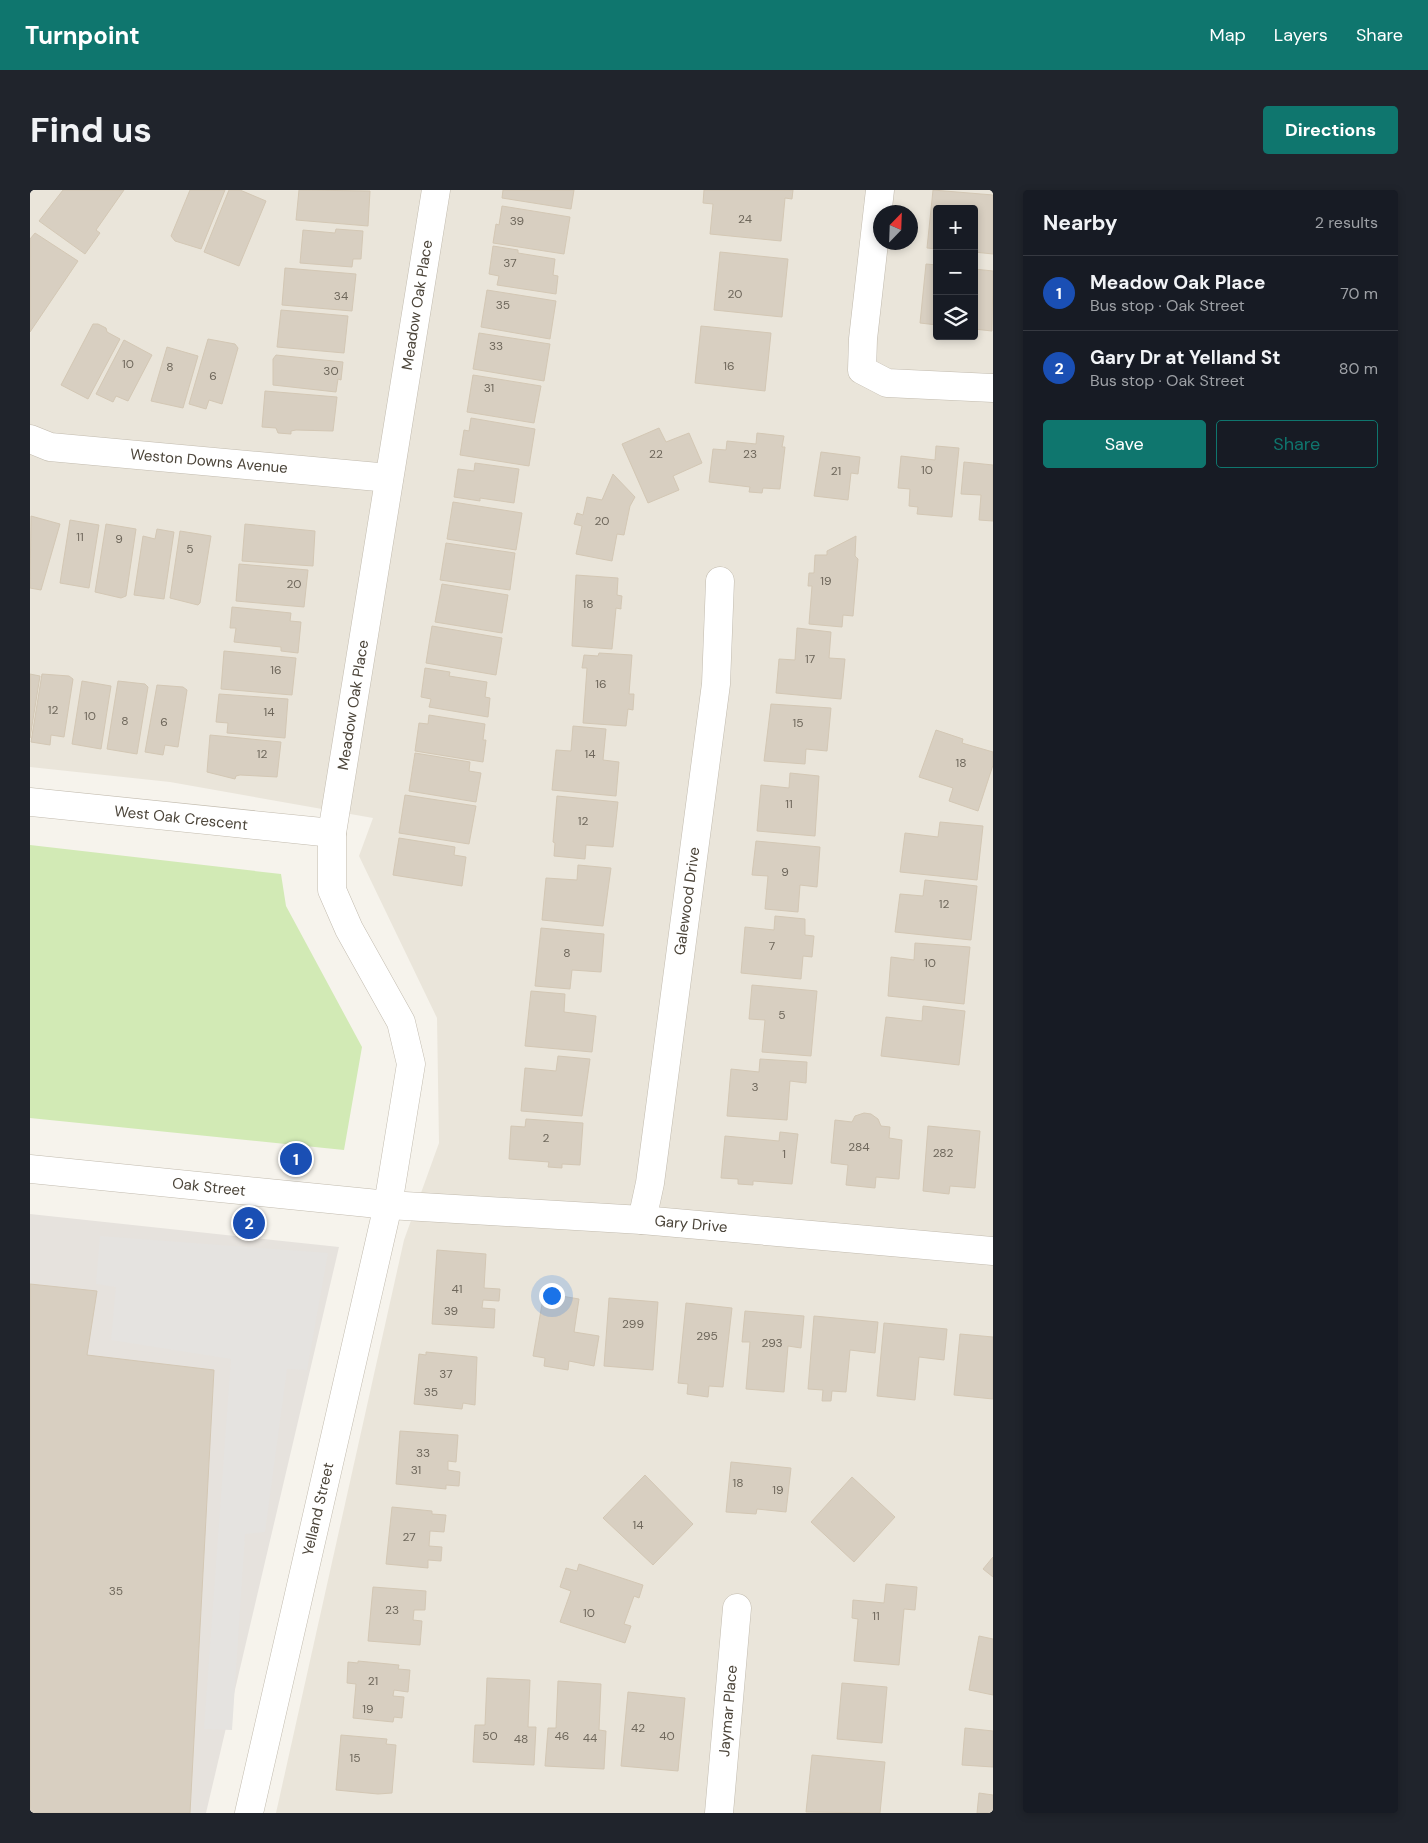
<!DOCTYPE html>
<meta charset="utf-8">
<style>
body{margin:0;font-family:"DM Sans",sans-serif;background:#20242c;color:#f1f3f6}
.controls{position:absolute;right:15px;top:15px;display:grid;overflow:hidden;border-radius:5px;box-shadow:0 2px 8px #0003}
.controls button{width:45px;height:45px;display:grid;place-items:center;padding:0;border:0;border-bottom:1px solid #363941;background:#171b24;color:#f1f3f6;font:25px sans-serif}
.compass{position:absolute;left:843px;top:15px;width:45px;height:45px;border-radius:50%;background:#171b24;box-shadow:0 2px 8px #0003;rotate:23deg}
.you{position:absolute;left:521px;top:1105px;width:18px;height:18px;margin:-12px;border:4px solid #fff;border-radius:50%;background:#1a73e8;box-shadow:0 0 0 8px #1a73e833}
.badge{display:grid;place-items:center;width:32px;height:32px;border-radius:50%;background:#0f766e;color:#fff;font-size:16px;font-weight:700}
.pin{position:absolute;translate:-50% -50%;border:2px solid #fff;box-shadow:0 1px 5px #0006}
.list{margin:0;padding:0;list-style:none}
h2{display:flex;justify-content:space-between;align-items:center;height:65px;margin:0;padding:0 20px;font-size:21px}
h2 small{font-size:16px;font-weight:400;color:#9ea1a6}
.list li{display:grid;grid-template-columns:32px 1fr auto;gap:15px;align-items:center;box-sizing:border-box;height:75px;padding:0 20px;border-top:1px solid #363941}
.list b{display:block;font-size:19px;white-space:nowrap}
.list p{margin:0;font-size:16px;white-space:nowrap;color:#9ea1a6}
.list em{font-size:16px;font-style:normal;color:#9ea1a6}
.actions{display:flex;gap:10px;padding:15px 20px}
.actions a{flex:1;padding:11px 0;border:1px solid #0f766e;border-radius:5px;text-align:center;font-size:18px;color:#0f766e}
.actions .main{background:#0f766e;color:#fff}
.icon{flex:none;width:28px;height:28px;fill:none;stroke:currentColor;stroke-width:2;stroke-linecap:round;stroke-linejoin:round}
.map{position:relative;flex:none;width:963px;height:1623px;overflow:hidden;border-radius:5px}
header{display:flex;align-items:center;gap:30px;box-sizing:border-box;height:70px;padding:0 25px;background:#0f766e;color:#fff}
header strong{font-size:24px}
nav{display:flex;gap:28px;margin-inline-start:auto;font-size:18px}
.intro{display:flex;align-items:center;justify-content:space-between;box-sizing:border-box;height:120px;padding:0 30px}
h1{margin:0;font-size:35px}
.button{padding:12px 22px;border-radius:5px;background:#0f766e;color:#fff;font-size:18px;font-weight:700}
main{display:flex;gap:30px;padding:0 30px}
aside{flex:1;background:#171b24;border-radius:5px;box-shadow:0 2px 8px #0003}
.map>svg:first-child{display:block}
.residential{fill:#eae5da;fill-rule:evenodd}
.industrial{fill:#e6e2dd}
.green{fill:#d2eab5}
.parking{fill:#e5e3e0}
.building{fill:#d8cfc1;stroke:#d3c7b4}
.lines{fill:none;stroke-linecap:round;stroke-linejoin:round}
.minor-casing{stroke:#c2bbae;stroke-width:29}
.minor{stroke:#fff;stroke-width:28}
.labels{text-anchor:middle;stroke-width:5;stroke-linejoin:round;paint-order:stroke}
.number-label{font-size:12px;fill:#6e675b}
.street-label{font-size:15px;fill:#4b4439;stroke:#fff}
</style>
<header>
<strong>Turnpoint</strong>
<nav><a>Map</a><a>Layers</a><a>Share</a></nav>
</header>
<div class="intro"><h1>Find us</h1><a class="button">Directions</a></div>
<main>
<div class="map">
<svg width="963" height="1623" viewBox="0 0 963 1623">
<rect width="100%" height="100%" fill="#f6f3ec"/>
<!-- residential -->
<path class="residential" d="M0,0H963V1623H246L374,1050L409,953L407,828L329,666L343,628L140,592L0,577ZM907,19H944V146H907ZM851,22H881V52H851Z"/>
<!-- industrial -->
<path class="industrial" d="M0,1024L309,1057L176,1623H0Z"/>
<!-- green -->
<path class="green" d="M0,655L251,684L256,716L332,857L314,960L0,928Z"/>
<!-- parking -->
<path class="parking" d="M70,1046L298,1063L277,1180L257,1179L235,1342L215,1344L202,1540L174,1539L201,1169L81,1150L86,1097L66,1094Z"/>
<!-- building -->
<g class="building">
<path d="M33,0H94L66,40L70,43L55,64L9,31Z"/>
<path d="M160,0H195L171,59L145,51L141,46Z"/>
<path d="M199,0H210L236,11L209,76L174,62Z"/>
<path d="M269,0L340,1L338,36L266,30Z"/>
<path d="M473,0H544L541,19L472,8Z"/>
<path d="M674,0H763L762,9L755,8L751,51L680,44L683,14L673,13Z"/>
<path d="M903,0L963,5V64L944,62V19H907V59L897,58Z"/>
<path d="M472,16L540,27L534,64L463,53L466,34L469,35Z"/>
<path d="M306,39L333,41L331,69H323L322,77L270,73L273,40L305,43Z"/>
<path d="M5,43L48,71L0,142V49Z"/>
<path d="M463,56L488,60V63L525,69L523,85L528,86L526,104L467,95L469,86L459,84Z"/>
<path d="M690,62L758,69L752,127L684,120Z"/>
<path d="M896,74L907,75V135L890,133Z"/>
<path d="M255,78L326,84L322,121L252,115Z"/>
<path d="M944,79L963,81L962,141L944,139Z"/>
<path d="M457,100L526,111L520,149L451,137Z"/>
<path d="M251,120L318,126L314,163L247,157Z"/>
<path d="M63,134H68L76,138L77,142L90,149L58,209L31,195Z"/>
<path d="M671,136L741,143L735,201L665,193Z"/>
<path d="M449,143L520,154L514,191L443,179Z"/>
<path d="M178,149L205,154L208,158L192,214L179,210L176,219L159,214Z"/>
<path d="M94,150L122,165L98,211L86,206L83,212L66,204Z"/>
<path d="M137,157L168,166L153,218L121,211Z"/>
<path d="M246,165L313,172L311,190L308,189L306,202L243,195V169Z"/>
<path d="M443,185L511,196L504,233L437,222Z"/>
<path d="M235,201L307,207L303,241L266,240L261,241V244L248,243L246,238L232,237Z"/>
<path d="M441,228L505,239L499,276L430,265L434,240L439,241Z"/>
<path d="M629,238L636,252L659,243L672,273L643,286L649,300L618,313L592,254Z"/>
<path d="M727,243L754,246L752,257H755L750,299L733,298L732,303L719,302L720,297L679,292L683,259L696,260L697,251L726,254Z"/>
<path d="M906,256L929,258L922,327L887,324L888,317L879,316L880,299L868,298L871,266L905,270Z"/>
<path d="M791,262L830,267L828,284L821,283L818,310L784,306Z"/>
<path d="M934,272L963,275V331L949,330L951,305L931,304Z"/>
<path d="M445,273L489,279L484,313L450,308V311L424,307L428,279L444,281Z"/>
<path d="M583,284L605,307L600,316L594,345L587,344L582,371L546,364L552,336L544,334L547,323L553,325L557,307L572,310Z"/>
<path d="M423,312L492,323L486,360L417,349Z"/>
<path d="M1,326L30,334L11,400L0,398Z"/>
<path d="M40,330L69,335L59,398L30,393Z"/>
<path d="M76,334L106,339L96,406L91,408L65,402Z"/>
<path d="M215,334L285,341L283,376L212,371Z"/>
<path d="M127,339L144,342L134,409L104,405L113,346L125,349Z"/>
<path d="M150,341L181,346L170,413L168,415L140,408Z"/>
<path d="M826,346L825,366L828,369L823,426L813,425L812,437L779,434L782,396H778L779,383H784L785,365H797V361Z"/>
<path d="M416,353L485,363L480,400L410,390Z"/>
<path d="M209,374L278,380L274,417L206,411Z"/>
<path d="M546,385L588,388L587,405L592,406L591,416V419L586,418L582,459L542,456Z"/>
<path d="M412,394L478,405L472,443L405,432Z"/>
<path d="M202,417L261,423L260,431L271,432L268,463L251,461V457L204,452L206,438H200Z"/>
<path d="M402,436L472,448L466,485L396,473Z"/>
<path d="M767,438L801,442L799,468L815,469L811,509L746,503L749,469L765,470Z"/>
<path d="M194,461L266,468L262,505L191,499Z"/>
<path d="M569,463L602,465L599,504H604L603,520L598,519L596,536L553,533L557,478H552L554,465L568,466Z"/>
<path d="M395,478L420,482L419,486L457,492L455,507L460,508L458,527L399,517L401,509L391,507Z"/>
<path d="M0,484L10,486L0,548Z"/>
<path d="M12,484L39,486L43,489L34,547L21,545L20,555L1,552Z"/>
<path d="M52,491L81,496L71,559L42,554Z"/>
<path d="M88,491L115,494L118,497L107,564L77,559Z"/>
<path d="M127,495L153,497L157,500L148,557L135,555L133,565L115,562Z"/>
<path d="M189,504L258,509L255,548L197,543L198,533L186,532Z"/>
<path d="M741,514L801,518L797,561L776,559L775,574L734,571Z"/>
<path d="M399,525L455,534L453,550H456L453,572L385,561L389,533L398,534Z"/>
<path d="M543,536L576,539L573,570L589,572L586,606L522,600L526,560L541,561Z"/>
<path d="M906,540L933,549L932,553L963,562V575L948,621L919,611L923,598L889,587Z"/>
<path d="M180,545L251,552L247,587L210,585L206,586L205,589L177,582Z"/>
<path d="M385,563L440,572L439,581L451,583L446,612L379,601Z"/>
<path d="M760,583L789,586L785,646L727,641L731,595L759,598Z"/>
<path d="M375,605L446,616L439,654L369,643Z"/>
<path d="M527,606L588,612L583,657L556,655L555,669L524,666L525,653L523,652Z"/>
<path d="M910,632L953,636L947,690L870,682L875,643L908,647Z"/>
<path d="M369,648L425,657L424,665L436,667L432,696L363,685Z"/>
<path d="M726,651L790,657L787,697L770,695L768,722L735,719L738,686L722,685Z"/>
<path d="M548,675L581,678L573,736L512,730L516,688L547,690Z"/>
<path d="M895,690L947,696L941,750L865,742L870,704L893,706Z"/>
<path d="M745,726L775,729V745L784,746L782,767L773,766L771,789L711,783L715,737L744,740Z"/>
<path d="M511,738L574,744L571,782L542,780L540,799L505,796Z"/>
<path d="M885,753L940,757L934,814L858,806L861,767L884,770Z"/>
<path d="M722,795L787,801L781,866L732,862L735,830L719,829Z"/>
<path d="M501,801L535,804L534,822L566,826L562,862L495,856Z"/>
<path d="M893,816L935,821L929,875L851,866L856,827L892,831Z"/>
<path d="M528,866L560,869L552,926L491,921L495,878L526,881Z"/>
<path d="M730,869L777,872L776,893L760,891L757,930L697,926L701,879L729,882Z"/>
<path d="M834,923L841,924L848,929L851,936L860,937L859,948L872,950L869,989L846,987L845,998L816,995L818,975L801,973L805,930L822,932L825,926Z"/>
<path d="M496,929L553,933L550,975L532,974V978L518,977L519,972L479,969L481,936L495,937Z"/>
<path d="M898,936L950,941L945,998L920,996L919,1004L893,1001Z"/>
<path d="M750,942L768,944L762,994L723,991V995L708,994V989L691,988L695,946L749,951Z"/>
<path d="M407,1060L456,1064L454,1098L470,1099L469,1111L453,1110L452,1118L465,1119L464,1138L402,1134Z"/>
<path d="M0,1094L67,1101L57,1165L184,1180L160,1623H0Z"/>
<path d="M514,1103L549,1109L544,1142L569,1146L564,1176L539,1171L538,1180L514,1176L515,1168L503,1166Z"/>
<path d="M579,1108L628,1112L623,1180L574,1176Z"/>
<path d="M656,1113L702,1118L693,1197L679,1196L678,1207L657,1204L658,1194L648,1193Z"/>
<path d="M715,1121L774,1126L771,1158L758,1156L754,1202L716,1199L720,1152H712Z"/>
<path d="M784,1126L848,1132L845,1163L820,1160L816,1202L802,1201L801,1211H792L793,1200L778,1199Z"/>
<path d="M854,1133L917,1139L914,1170L889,1167L885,1210L847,1206Z"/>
<path d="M930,1144L963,1147V1209L924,1205Z"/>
<path d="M396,1162L447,1167L445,1215L433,1213L432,1219L384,1214L389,1164L396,1165Z"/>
<path d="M370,1241L428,1245L426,1272L418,1271V1280L430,1282L429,1296L416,1295V1299L366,1294Z"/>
<path d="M701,1272L761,1278L756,1322L727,1319L726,1324L696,1322Z"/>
<path d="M615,1285L663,1334L623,1375L573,1328Z"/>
<path d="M822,1287L865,1327L824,1372L781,1332Z"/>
<path d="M362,1317L402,1321V1324L416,1325L414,1342L400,1341L399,1356L412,1357L411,1371L398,1370V1378L356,1374Z"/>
<path d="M963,1367V1387L953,1379Z"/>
<path d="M549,1374L613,1395L609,1408L604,1406L594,1434L601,1436L595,1453L530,1432L541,1401L530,1397L536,1378L547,1381Z"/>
<path d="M856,1394L887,1397L885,1420L874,1419L869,1475L824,1471L828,1429L822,1428L823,1410L854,1413Z"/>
<path d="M343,1397L396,1401L395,1420H384L383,1430L392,1431L390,1455L338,1451Z"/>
<path d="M949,1446L963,1449V1505L939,1500Z"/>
<path d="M328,1471L369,1475L368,1479L380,1480L378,1502L364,1500L363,1506L374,1507L372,1528L364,1527L363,1532L323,1528L326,1494L317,1493L318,1472L328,1473Z"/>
<path d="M457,1488L500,1490L498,1537H506L504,1575L443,1572L445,1535H455Z"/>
<path d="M528,1491L571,1494L569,1540L576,1541L574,1579L515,1576L518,1538H526Z"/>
<path d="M812,1493L857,1497L852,1553L807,1549Z"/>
<path d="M598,1502L655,1508L648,1581L591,1576Z"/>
<path d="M935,1538L963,1541V1577L932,1575Z"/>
<path d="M311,1545L357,1549L356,1554L366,1555L362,1603L348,1604L306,1600Z"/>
<path d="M782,1565L855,1572L850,1623L776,1622Z"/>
<path d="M949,1603L963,1605V1623H947Z"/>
</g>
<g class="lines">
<!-- minor casing -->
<g class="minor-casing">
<g id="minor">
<path d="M850,0L833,149L832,180L857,193L963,198"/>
<path d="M0,249L20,257L359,288"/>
<path d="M0,612L302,643"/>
<path d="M0,979L358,1015L612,1030L963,1061"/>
<path d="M612,1030L620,993L686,494L690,391"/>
<path d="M219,1623L358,1015L381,874L371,832L319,739L302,700V643L406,0"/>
<path d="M689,1623L707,1418"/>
</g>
</g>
<!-- minor -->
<use href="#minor" class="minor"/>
</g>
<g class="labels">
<!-- number labels -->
<g class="number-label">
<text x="715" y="33">24</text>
<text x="487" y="35">39</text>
<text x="480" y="77">37</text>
<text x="705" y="108">20</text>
<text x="311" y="110">34</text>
<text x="473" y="119">35</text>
<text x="466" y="160">33</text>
<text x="98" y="178">10</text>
<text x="699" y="180">16</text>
<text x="140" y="181">8</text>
<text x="301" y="185">30</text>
<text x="183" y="190">6</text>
<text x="459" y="202">31</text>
<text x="626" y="268">22</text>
<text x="720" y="268">23</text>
<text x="897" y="284">10</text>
<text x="806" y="285">21</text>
<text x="572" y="335">20</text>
<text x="50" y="351">11</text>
<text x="89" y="353">9</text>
<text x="160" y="363">5</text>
<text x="796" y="395">19</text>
<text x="264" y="398">20</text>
<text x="558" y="418">18</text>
<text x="780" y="473">17</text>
<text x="246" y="484">16</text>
<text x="571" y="498">16</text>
<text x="23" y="524">12</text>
<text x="239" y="526">14</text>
<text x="60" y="530">10</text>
<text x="95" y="535">8</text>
<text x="134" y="536">6</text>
<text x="768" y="537">15</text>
<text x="232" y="568">12</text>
<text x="560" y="568">14</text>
<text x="931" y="577">18</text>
<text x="759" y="618">11</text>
<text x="553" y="635">12</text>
<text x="755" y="686">9</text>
<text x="914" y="718">12</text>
<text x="742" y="760">7</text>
<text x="537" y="767">8</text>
<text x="900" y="777">10</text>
<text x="752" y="829">5</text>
<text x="725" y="901">3</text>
<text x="516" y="952">2</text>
<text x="829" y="961">284</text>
<text x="913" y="967">282</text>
<text x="754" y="968">1</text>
<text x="427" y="1103">41</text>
<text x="421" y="1125">39</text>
<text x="603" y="1138">299</text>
<text x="677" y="1150">295</text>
<text x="742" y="1157">293</text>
<text x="416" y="1188">37</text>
<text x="401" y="1206">35</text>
<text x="393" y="1267">33</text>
<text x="386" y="1284">31</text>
<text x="708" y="1297">18</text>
<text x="748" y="1304">19</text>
<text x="608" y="1339">14</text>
<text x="379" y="1351">27</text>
<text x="86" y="1405">35</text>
<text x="362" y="1424">23</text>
<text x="559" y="1427">10</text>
<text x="846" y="1430">11</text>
<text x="343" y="1495">21</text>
<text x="338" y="1523">19</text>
<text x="608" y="1542">42</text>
<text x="460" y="1550">50</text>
<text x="532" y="1550">46</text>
<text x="637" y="1550">40</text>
<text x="560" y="1552">44</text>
<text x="491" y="1553">48</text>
<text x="325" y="1572">15</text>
</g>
<!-- street labels -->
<g class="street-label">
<text transform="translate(387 115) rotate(-81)" y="5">Meadow Oak Place</text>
<text transform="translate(179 271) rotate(5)" y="5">Weston Downs Avenue</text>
<text transform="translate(323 515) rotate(-81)" y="5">Meadow Oak Place</text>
<text transform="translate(151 628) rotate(6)" y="5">West Oak Crescent</text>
<text transform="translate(657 711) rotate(-82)" y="5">Galewood Drive</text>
<text transform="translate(179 997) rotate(6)" y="5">Oak Street</text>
<text transform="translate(661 1034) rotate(5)" y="5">Gary Drive</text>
<text transform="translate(288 1319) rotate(-77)" y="5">Yelland Street</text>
<text transform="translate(698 1521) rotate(-85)" y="5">Jaymar Place</text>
</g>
</g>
</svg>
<div class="controls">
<button>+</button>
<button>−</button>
<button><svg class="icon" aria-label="layers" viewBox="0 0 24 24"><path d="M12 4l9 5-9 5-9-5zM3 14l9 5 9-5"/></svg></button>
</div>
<svg class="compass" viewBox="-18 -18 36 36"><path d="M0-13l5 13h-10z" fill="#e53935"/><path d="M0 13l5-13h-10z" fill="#9ea1a6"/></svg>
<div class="you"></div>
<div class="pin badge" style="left:266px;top:969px;background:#1a4fb4">1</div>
<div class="pin badge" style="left:219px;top:1033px;background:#1a4fb4">2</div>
</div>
<aside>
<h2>Nearby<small>2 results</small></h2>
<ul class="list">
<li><span class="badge" style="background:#1a4fb4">1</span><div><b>Meadow Oak Place</b><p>Bus stop · Oak Street</p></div><em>70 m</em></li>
<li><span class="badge" style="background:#1a4fb4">2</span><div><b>Gary Dr at Yelland St</b><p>Bus stop · Oak Street</p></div><em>80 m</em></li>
</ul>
<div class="actions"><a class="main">Save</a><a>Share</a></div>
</aside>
</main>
